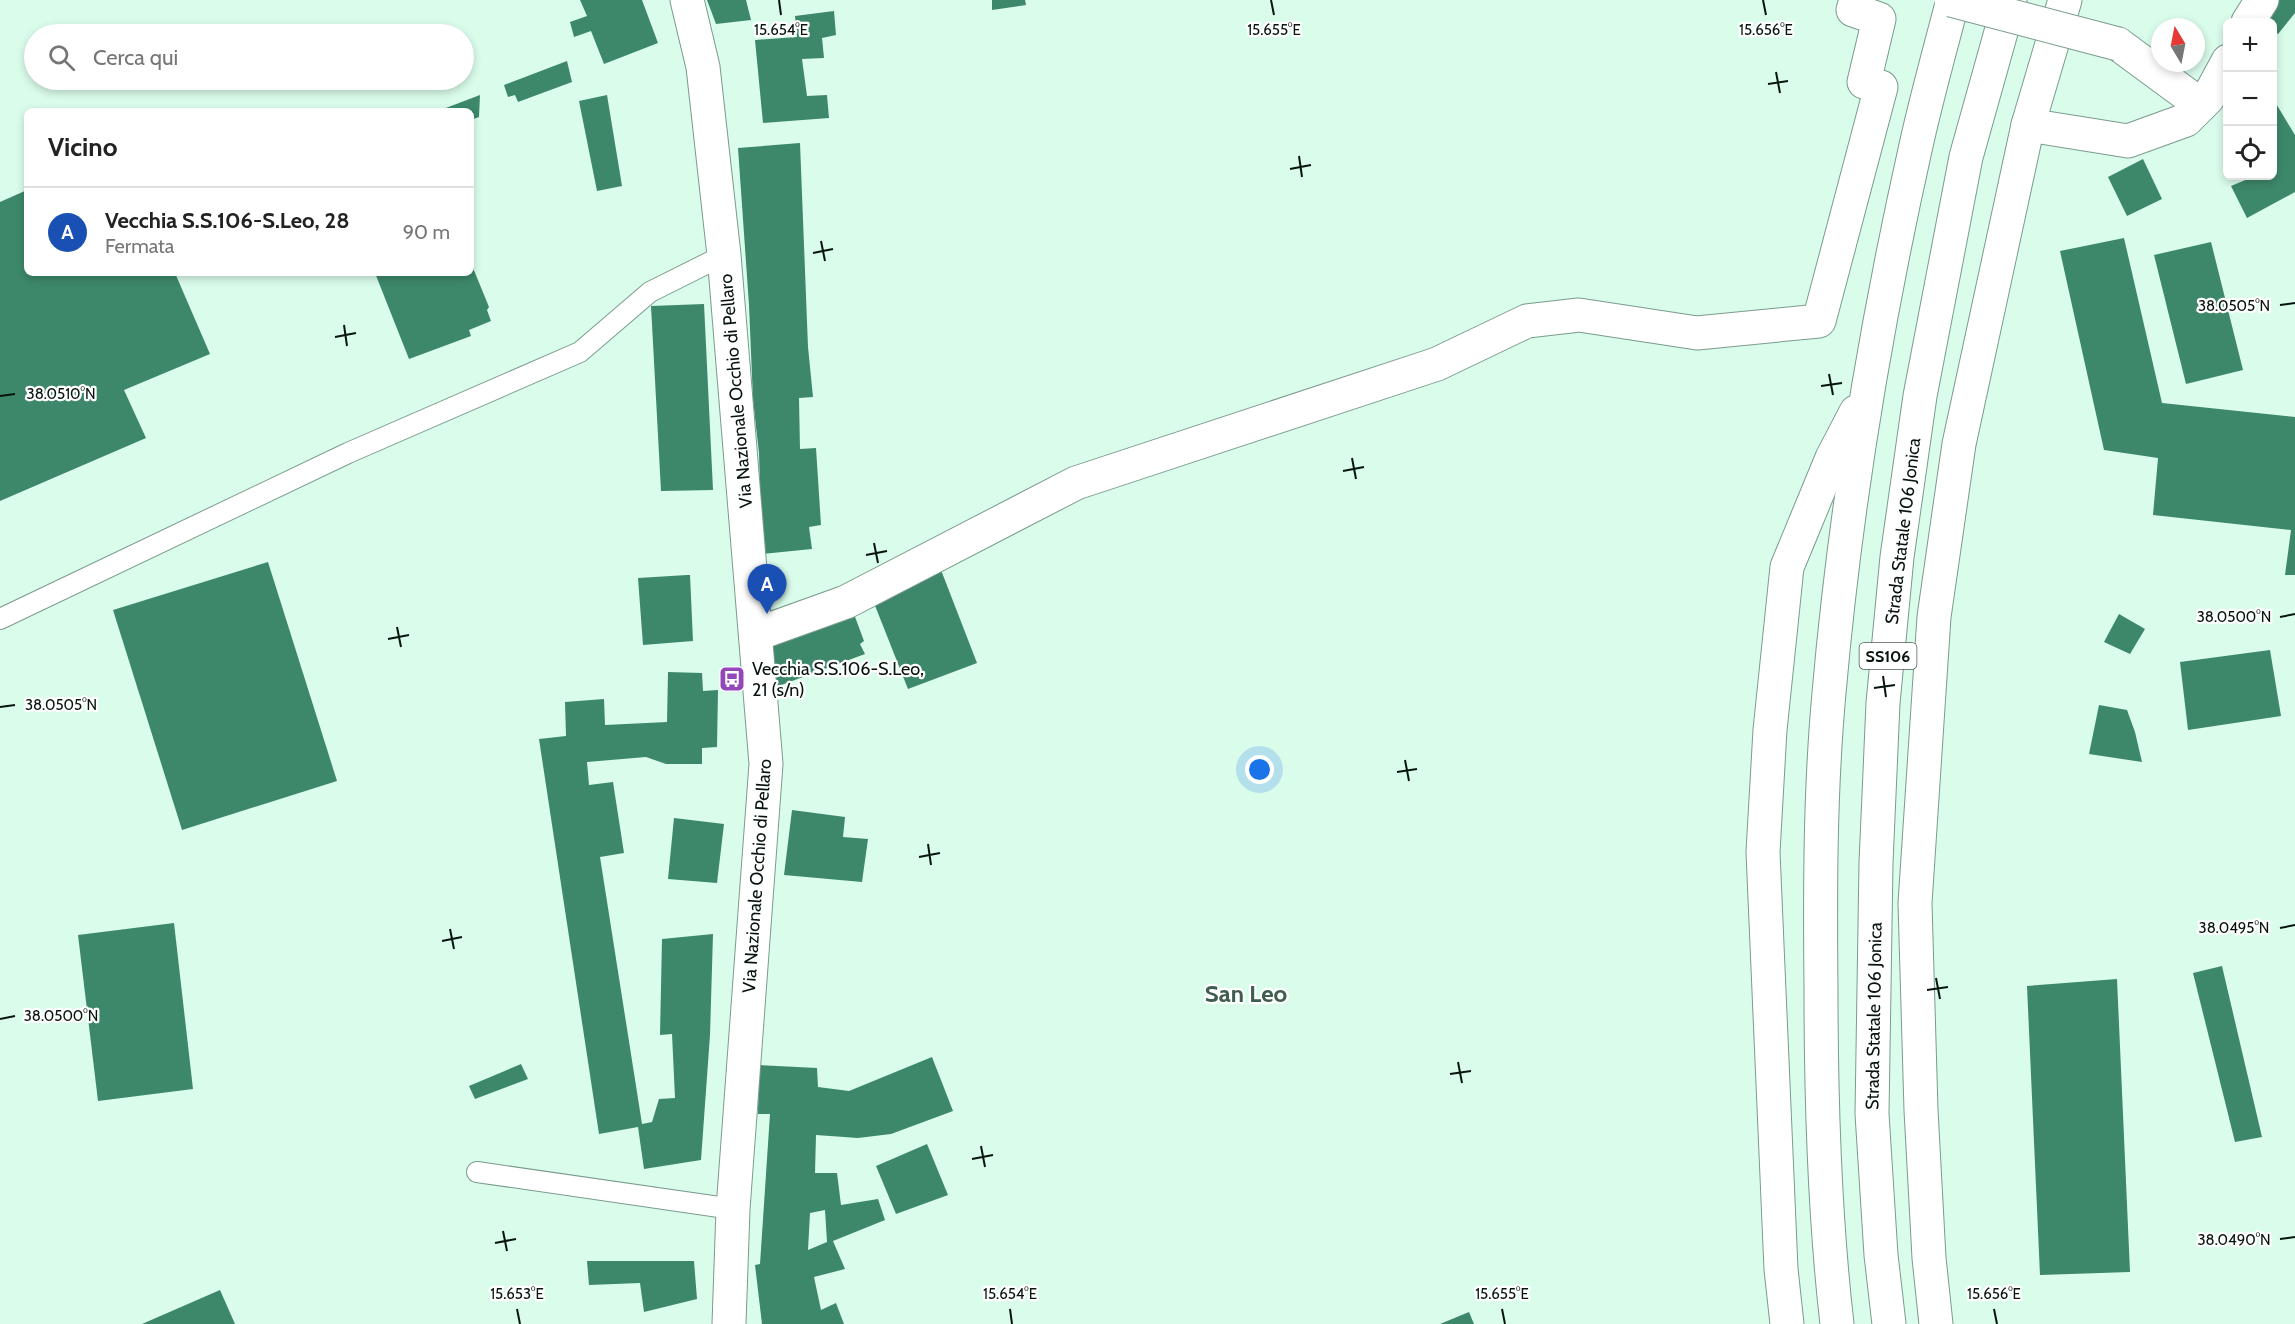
<!DOCTYPE html>
<html lang="it">
<meta charset="utf-8">
<style>
body{margin:0;font-family:Cabin,sans-serif;background:#f2f2f2;color:#222}
.controls{position:absolute;right:18px;top:18px;display:grid;overflow:hidden;border-radius:9px;box-shadow:0 3px 9px #0003}
.controls button{width:54px;height:54px;display:grid;place-items:center;padding:0;border:0;border-bottom:2px solid #e0e0e0;background:#fff;color:#222;font:30px sans-serif}
.compass{position:absolute;left:2151px;top:18px;width:54px;height:54px;border-radius:50%;background:#fff;box-shadow:0 3px 9px #0003;rotate:350deg}
.you{position:absolute;left:1260px;top:770px;width:21px;height:21px;margin:-15px;border:4px solid #fff;border-radius:50%;background:#1a73e8;box-shadow:0 0 0 9px #1a73e833}
.badge{display:grid;place-items:center;width:39px;height:39px;border-radius:50%;background:#0f766e;color:#fff;font-size:20px;font-weight:700}
.pin{position:absolute;translate:-50% -50px;filter:drop-shadow(0 2px 3px #0008)}
.pin::after{content:'';position:absolute;top:32px;width:21px;height:18px;background:inherit;clip-path:polygon(0 0,100% 0,50% 100%)}
.list{margin:0;padding:0;list-style:none}
h2{display:flex;justify-content:space-between;align-items:center;height:78px;margin:0;padding:0 24px;font-size:26px}
h2 small{font-size:20px;font-weight:400;color:#767676}
.list li{display:grid;grid-template-columns:39px 1fr auto;gap:18px;align-items:center;box-sizing:border-box;height:90px;padding:0 24px;border-top:2px solid #e0e0e0}
.list b{display:block;font-size:22px;white-space:nowrap}
.list p{margin:0;font-size:20px;white-space:nowrap;color:#767676}
.list em{font-size:20px;font-style:normal;color:#767676}
.icon{flex:none;width:33px;height:33px;fill:none;stroke:currentColor;stroke-width:2;stroke-linecap:round;stroke-linejoin:round}
.map{position:relative;flex:none;width:2295px;height:1324px;overflow:hidden}
.search{position:absolute;background:#fff;box-shadow:0 3px 9px #0003;left:24px;top:24px;width:450px;height:66px;display:flex;align-items:center;gap:15px;box-sizing:border-box;padding:0 21px;border-radius:33px;color:#767676;font-size:22px}
.panel{position:absolute;background:#fff;box-shadow:0 3px 9px #0003;left:24px;top:108px;width:450px;height:168px;border-radius:9px}
.map>svg:first-child{display:block}
.building{fill:#3d886a;fill-rule:evenodd}
.lines{fill:none;stroke-linecap:round;stroke-linejoin:round}
.lane-casing{stroke:#7b9b8c;stroke-width:22}
.street-casing{stroke:#7b9b8c;stroke-width:35}
.secondary-casing{stroke:#7b9b8c;stroke-width:35}
.highway-casing{stroke:#7b9b8c;stroke-width:35}
.lane{stroke:#fff;stroke-width:20}
.street{stroke:#fff;stroke-width:33}
.secondary{stroke:#fff;stroke-width:33}
.highway{stroke:#fff;stroke-width:33}
.street-bridge-casing{stroke:#7b9b8c;stroke-width:35;stroke-linecap:butt}
.street-bridge{stroke:#fff;stroke-width:33}
.ticks{fill:none;stroke:#08150f;stroke-width:2}
.labels{text-anchor:middle;stroke-width:4.5;stroke-linejoin:round;paint-order:stroke}
.shield{fill:#fff;stroke:#525b57;stroke-width:1.5}
.shield-label{font-size:16px;font-weight:bold;fill:#08150f}
.street-label{font-size:18px;fill:#08150f;stroke:#fff}
.poi-label{font-size:18px;fill:#08150f;stroke:#fff;text-anchor:start}
.district-label{font-size:24px;font-weight:bold;fill:#3f5d50;stroke:#fff}
.ticks-label{font-size:15px;text-anchor:middle;fill:#08150f;stroke:#fff;stroke-width:4.5;stroke-linejoin:round;paint-order:stroke}
</style>
<div class="map">
<svg width="2295" height="1324" viewBox="0 0 2295 1324">
<rect width="100%" height="100%" fill="#dafceb"/>
<!-- building -->
<g class="building">
<path d="M580,0H642L658,43L604,64L591,31L574,37L570,22L587,16Z"/>
<path d="M707,0H746L751,20L716,24Z"/>
<path d="M992,0H1025L1026,5L992,10Z"/>
<path d="M2273,0H2295V13L2278,34L2272,29V22H2266Z"/>
<path d="M834,11L836,35L822,38L824,58L802,59L807,96L827,95L829,118L763,123L755,40L797,37L795,16Z"/>
<path d="M567,61L572,82L518,102L515,95L508,97L504,85Z"/>
<path d="M480,95L479,117L471,120V111H438Z"/>
<path d="M607,95L622,186L597,191L579,101Z"/>
<path d="M2272,97L2295,135V192L2247,218L2231,186L2255,176H2272Z"/>
<path d="M800,143L808,347L813,397L799,398L800,449L816,448L821,525L809,527L812,549L762,554L759,453L753,400L749,305L738,148Z"/>
<path d="M2143,159L2162,199L2127,216L2108,177Z"/>
<path d="M27,190V273H175L210,354L124,390L146,438L0,501V202Z"/>
<path d="M2124,238L2162,403L2295,417V575H2285L2291,530L2153,515L2158,458L2104,450L2060,251Z"/>
<path d="M2211,242L2243,370L2186,384L2154,255Z"/>
<path d="M471,263L489,307L487,310L491,321L469,330L471,336L409,359L375,273H471Z"/>
<path d="M704,304L713,490L661,491L651,306Z"/>
<path d="M268,562L337,781L182,830L113,610Z"/>
<path d="M941,570L977,663L908,689L872,598Z"/>
<path d="M687,575H690L693,641L643,645L638,578Z"/>
<path d="M851,606L864,641L860,644L865,654L776,687L772,638Z"/>
<path d="M2119,614L2145,629L2130,654L2104,642Z"/>
<path d="M2270,650L2281,716L2188,730L2180,662Z"/>
<path d="M668,672L702,673L703,691L718,690L717,747L702,748V764H666L646,757L587,762L589,785L613,782L617,808L624,853L600,857L642,1124L652,1122L659,1099L675,1098L672,1034L660,1035L662,939L713,934L710,1035L701,1160L644,1169L638,1127L599,1134L539,739L566,736L565,702L604,699L605,725L667,722Z"/>
<path d="M2099,705L2127,710L2135,732L2142,762L2089,754Z"/>
<path d="M792,810L845,817L843,837L868,839L862,882L784,875Z"/>
<path d="M674,818L724,824L717,883L668,879Z"/>
<path d="M174,923L193,1089L98,1101L78,935Z"/>
<path d="M2222,966L2262,1137L2235,1142L2193,973Z"/>
<path d="M2117,979L2130,1272L2040,1275L2027,986Z"/>
<path d="M932,1057L953,1111L891,1134L858,1138L816,1135L815,1173H837L841,1205L878,1199L885,1220L833,1241L845,1269L814,1277L821,1310L836,1303L844,1324H762L755,1265L760,1264L770,1114H758L759,1065L817,1068L818,1087L849,1091ZM825,1210L827,1242L808,1250L810,1213Z"/>
<path d="M521,1064L528,1079L475,1099L469,1086Z"/>
<path d="M927,1144L948,1195L896,1214L876,1166Z"/>
<path d="M587,1261H694L697,1299L644,1312L640,1283L589,1285Z"/>
<path d="M220,1290L235,1324H142Z"/>
<path d="M1469,1312L1474,1324H1440Z"/>
</g>
<g class="lines">
<!-- lane casing -->
<g class="lane-casing">
<g id="lane">
<path d="M0,619L348,453L580,352L650,292L724,255"/>
<path d="M477,1172L733,1209"/>
</g>
</g>
<!-- street casing -->
<g class="street-casing">
<g id="street">
<path d="M2248,22L2262,0"/>
<path d="M2118,44L2201,105"/>
<path d="M757,634L846,602L1076,483L1437,364L1527,321L1579,315L1697,333L1819,321L1881,87L1864,82L1879,19L1853,10L1856,0"/>
<path d="M1936,1324L1929,1258L1921,1110L1915,903L1934,617L1959,444L2028,125L2128,141L2186,120L2208,98L2228,61"/>
</g>
</g>
<!-- secondary casing -->
<g class="secondary-casing">
<path id="secondary" d="M687,0L703,67L724,255L766,764L733,1209L729,1324"/>
</g>
<!-- highway casing -->
<g class="highway-casing">
<g id="highway">
<path d="M2028,125L2065,0"/>
<path d="M1787,1324L1781,1269L1763,852L1770,730L1787,567L1832,458L1856,412"/>
<path d="M1837,1324C1824,1212 1821,1101 1821,989C1820,890 1820,791 1829,693C1845,511 1875,329 1915,150C1926,99 1940,50 1953,0"/>
<path d="M1889,1324L1881,1255L1872,1114L1876,863L1883,703L1897,557L1920,396L1966,157L2010,0"/>
</g>
</g>
<!-- lane -->
<use href="#lane" class="lane"/>
<!-- street -->
<use href="#street" class="street"/>
<!-- secondary -->
<use href="#secondary" class="secondary"/>
<!-- highway -->
<use href="#highway" class="highway"/>
<!-- street-bridge casing -->
<g class="street-bridge-casing">
<path id="street-bridge" d="M1951,0L2118,44"/>
</g>
<!-- street-bridge -->
<use href="#street-bridge" class="street-bridge"/>
</g>
<!-- ticks -->
<path class="ticks" d="M779,0L781,15M1271,0L1274,15M1763,0L1766,15M1776,72L1780,93M1768,84L1788,81M1299,156L1302,177M1290,169L1311,165M821,241L825,261M813,253L833,249M2280,305L2295,303M344,325L347,346M335,337L356,333M1829,374L1833,395M1821,386L1842,383M0,396L15,394M1352,458L1356,479M1343,471L1364,467M874,543L878,563M866,555L887,551M2280,617L2295,614M397,627L401,647M388,639L409,635M1883,676L1886,697M1874,688L1895,685M0,707L15,705M1405,760L1409,781M1397,772L1417,769M928,844L931,865M919,857L940,853M2280,928L2295,925M450,929L454,949M442,941L462,937M1936,978L1940,999M1927,990L1948,987M0,1019L15,1016M1458,1062L1462,1083M1450,1074L1471,1071M981,1146L985,1167M972,1159L993,1155M503,1231L507,1251M2280,1239L2295,1237M495,1243L516,1239M517,1309L520,1324M1010,1309L1012,1324M1502,1309L1505,1324M1994,1309L1997,1324"/>
<!-- icons -->
<defs>
<g id="bus-square" transform="scale(1.35)"><rect x="-9" y="-9" width="18" height="18" rx="4" fill="#9347b8" stroke="#fff"/><path d="M-5-6H5V4H4V6H2V4H-2V6H-4V4H-5ZM-3.5-4V0h7V-4ZM-3.5 1.2v1.5H-2V1.2ZM2 1.2v1.5H3.5V1.2Z" fill="#fff"/></g>
</defs>
<g fill-rule="evenodd">
<use href="#bus-square" x="732" y="679"/>
</g>
<g class="labels">
<!-- shield labels -->
<rect class="shield" x="1859.5" y="643" width="57" height="26" rx="4.5"/>
<g class="shield-label">
<text x="1888" y="662">SS106</text>
</g>
<!-- street labels -->
<g class="street-label">
<text transform="translate(736 391) rotate(-95)" y="6">Via Nazionale Occhio di Pellaro</text>
<text transform="translate(1903 531) rotate(-83)" y="6">Strada Statale 106 Jonica</text>
<text transform="translate(757 876) rotate(-86)" y="6">Via Nazionale Occhio di Pellaro</text>
<text transform="translate(1874 1016) rotate(-89)" y="6">Strada Statale 106 Jonica</text>
</g>
<!-- poi labels -->
<g class="poi-label">
<text x="752" y="675">Vecchia S.S.106-S.Leo,<tspan x="752" dy="21">21 (s/n)</tspan></text>
</g>
<!-- district labels -->
<g class="district-label">
<text x="1246" y="1002">San Leo</text>
</g>
</g>
<g class="ticks-label">
<text x="781" y="35">15.654°E</text>
<text x="1274" y="35">15.655°E</text>
<text x="1766" y="35">15.656°E</text>
<text x="2234" y="311">38.0505°N</text>
<text x="61" y="399">38.0510°N</text>
<text x="2234" y="622">38.0500°N</text>
<text x="61" y="710">38.0505°N</text>
<text x="2234" y="933">38.0495°N</text>
<text x="61" y="1021">38.0500°N</text>
<text x="2234" y="1245">38.0490°N</text>
<text x="517" y="1299">15.653°E</text>
<text x="1010" y="1299">15.654°E</text>
<text x="1502" y="1299">15.655°E</text>
<text x="1994" y="1299">15.656°E</text>
</g>
</svg>
<div class="controls">
<button>+</button>
<button>−</button>
<button><svg class="icon" aria-label="locate" viewBox="0 0 24 24"><circle cx="12" cy="12" r="6"/><path d="M12 2v4M12 18v4M2 12h4M18 12h4"/></svg></button>
</div>
<svg class="compass" viewBox="-18 -18 36 36"><path d="M0-13l5 13h-10z" fill="#e53935"/><path d="M0 13l5-13h-10z" fill="#767676"/></svg>
<div class="you"></div>
<div class="pin badge" style="left:767px;top:614px;background:#1a4fb4">A</div>
<div class="search"><svg class="icon" aria-label="search" viewBox="0 0 24 24"><circle cx="10" cy="10" r="6"/><path d="M15 15l6 6"/></svg>Cerca qui</div>
<section class="panel">
<h2>Vicino<small></small></h2>
<ul class="list">
<li><span class="badge" style="background:#1a4fb4">A</span><div><b>Vecchia S.S.106-S.Leo, 28</b><p>Fermata</p></div><em>90 m</em></li>
</ul>
</section>
</div>
